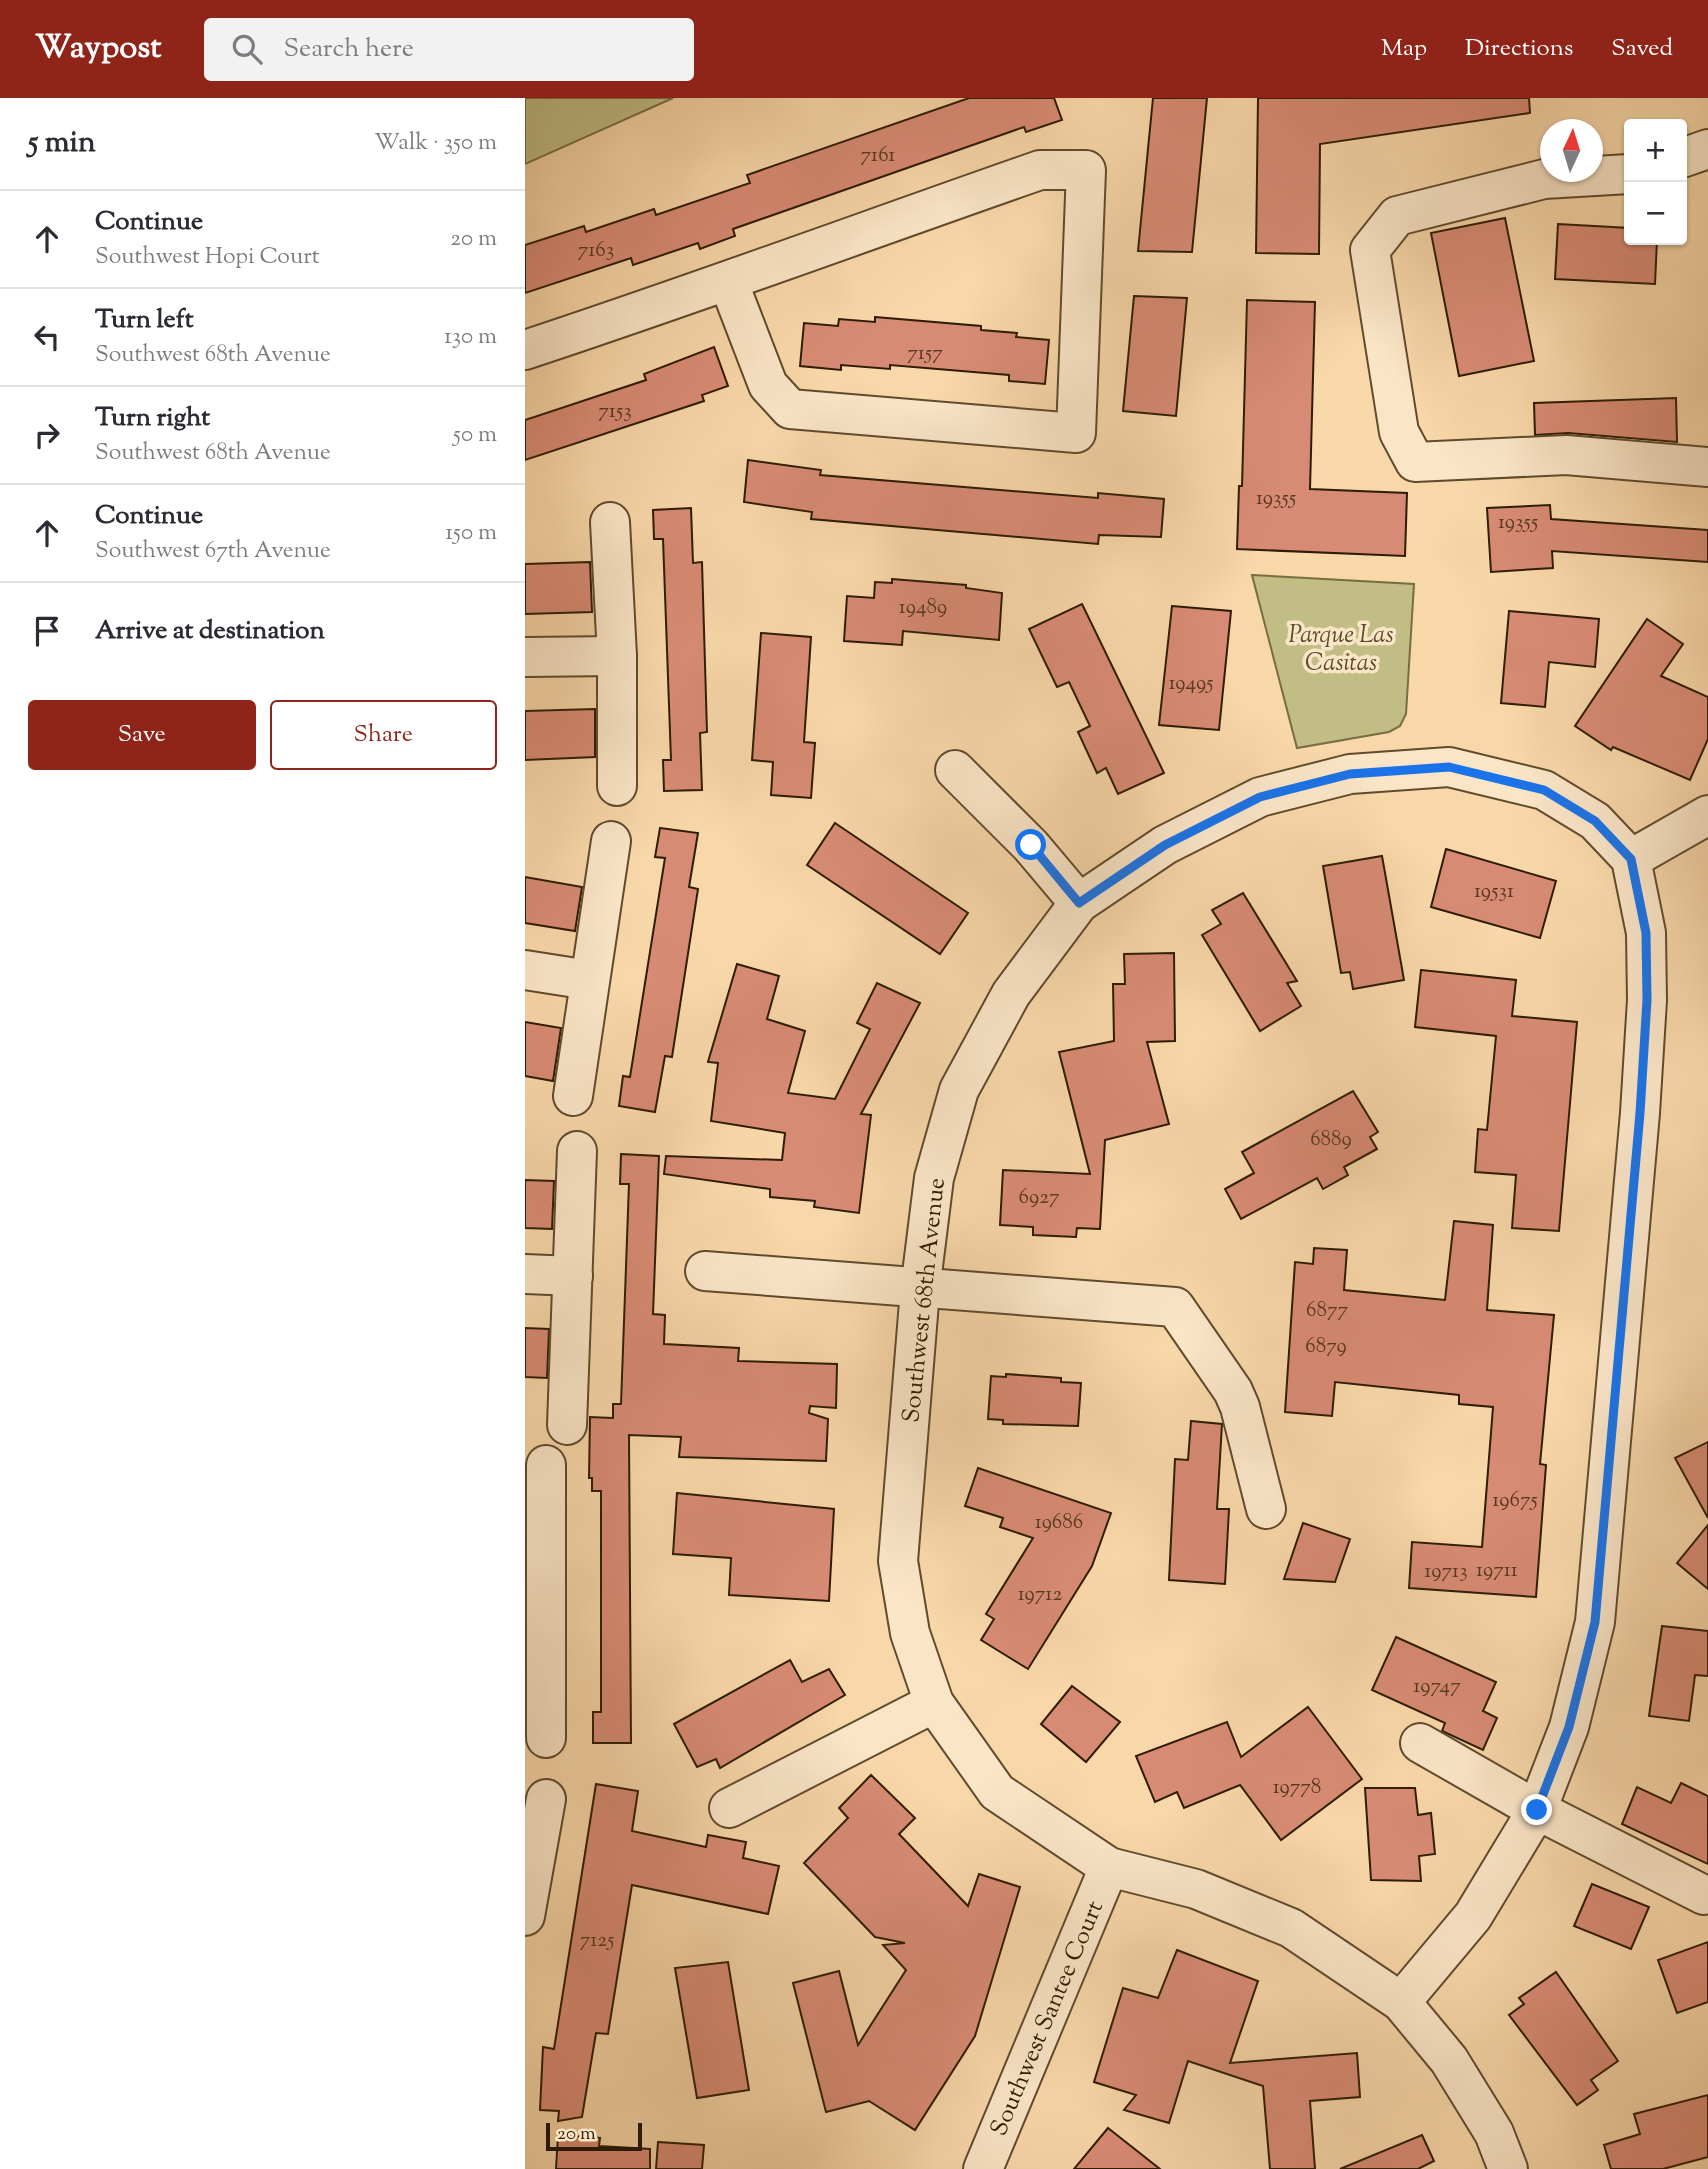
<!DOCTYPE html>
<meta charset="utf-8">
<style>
body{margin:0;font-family:"Sorts Mill Goudy",serif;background:#f2f2f3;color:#2b2b33}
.controls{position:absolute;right:21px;top:21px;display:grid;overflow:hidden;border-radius:7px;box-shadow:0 2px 5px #0004}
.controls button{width:63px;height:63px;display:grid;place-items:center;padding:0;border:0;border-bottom:2px solid #e1e1e2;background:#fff;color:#2b2b33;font:35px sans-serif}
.compass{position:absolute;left:1015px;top:21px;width:63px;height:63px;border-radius:50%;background:#fff;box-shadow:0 2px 5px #0004;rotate:4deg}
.scale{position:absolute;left:21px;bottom:18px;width:96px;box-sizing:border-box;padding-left:7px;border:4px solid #2e1c04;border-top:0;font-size:19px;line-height:24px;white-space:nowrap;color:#2e1c04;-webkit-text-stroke:5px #fae5c7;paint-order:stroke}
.stop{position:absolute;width:21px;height:21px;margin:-16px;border:5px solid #1a73e8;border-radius:50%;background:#fff}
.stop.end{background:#1a73e8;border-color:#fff;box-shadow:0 2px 7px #0008}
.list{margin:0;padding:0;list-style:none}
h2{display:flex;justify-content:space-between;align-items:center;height:91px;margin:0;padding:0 28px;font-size:30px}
h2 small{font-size:23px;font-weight:400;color:#7c7c81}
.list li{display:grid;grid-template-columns:46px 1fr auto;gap:21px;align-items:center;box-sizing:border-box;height:98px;padding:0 28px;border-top:2px solid #e1e1e2}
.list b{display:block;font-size:26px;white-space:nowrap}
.list p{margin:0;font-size:23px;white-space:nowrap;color:#7c7c81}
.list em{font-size:23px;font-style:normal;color:#7c7c81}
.actions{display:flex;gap:14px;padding:21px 28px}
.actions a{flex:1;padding:16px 0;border:2px solid #8f2418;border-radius:7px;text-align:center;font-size:24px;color:#8f2418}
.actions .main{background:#8f2418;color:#fff}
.icon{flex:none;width:38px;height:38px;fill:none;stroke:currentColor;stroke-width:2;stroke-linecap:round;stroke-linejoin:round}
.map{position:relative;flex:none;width:1183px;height:2071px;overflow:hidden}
header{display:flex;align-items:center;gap:42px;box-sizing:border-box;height:98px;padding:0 35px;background:#8f2418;color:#fff}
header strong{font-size:33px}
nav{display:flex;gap:38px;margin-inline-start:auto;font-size:24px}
.search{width:490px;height:63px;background:#f2f2f3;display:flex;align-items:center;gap:18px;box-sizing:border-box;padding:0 24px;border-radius:7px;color:#7c7c81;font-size:26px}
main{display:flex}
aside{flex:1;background:#fff}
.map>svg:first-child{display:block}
.green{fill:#c1bd85;stroke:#786c44;stroke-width:2}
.building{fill:#d88b74;stroke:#2e1c04;stroke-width:2}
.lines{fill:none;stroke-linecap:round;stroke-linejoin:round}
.minor-casing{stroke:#604b2d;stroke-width:42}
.minor{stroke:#fae5c7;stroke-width:38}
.route{stroke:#1a73e8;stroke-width:9}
.labels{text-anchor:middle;stroke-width:7;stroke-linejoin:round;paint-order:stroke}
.number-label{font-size:21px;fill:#583820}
.park-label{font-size:24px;font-style:italic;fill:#5a4c2b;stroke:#fae5c7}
.street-label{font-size:24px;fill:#2e1c04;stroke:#fae5c7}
</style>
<header>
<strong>Waypost</strong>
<div class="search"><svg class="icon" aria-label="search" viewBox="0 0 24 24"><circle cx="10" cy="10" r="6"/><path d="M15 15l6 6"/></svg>Search here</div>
<nav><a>Map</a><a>Directions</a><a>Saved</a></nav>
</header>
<main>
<aside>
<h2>5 min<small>Walk · 350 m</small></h2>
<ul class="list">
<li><svg class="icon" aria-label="ahead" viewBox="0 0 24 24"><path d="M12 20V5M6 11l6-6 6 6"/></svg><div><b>Continue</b><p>Southwest Hopi Court</p></div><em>20 m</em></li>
<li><svg class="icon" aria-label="left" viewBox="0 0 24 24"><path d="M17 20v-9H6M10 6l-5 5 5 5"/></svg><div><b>Turn left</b><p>Southwest 68th Avenue</p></div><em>130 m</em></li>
<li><svg class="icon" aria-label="right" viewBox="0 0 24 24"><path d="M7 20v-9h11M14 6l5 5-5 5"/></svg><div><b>Turn right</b><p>Southwest 68th Avenue</p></div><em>50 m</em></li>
<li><svg class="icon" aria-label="ahead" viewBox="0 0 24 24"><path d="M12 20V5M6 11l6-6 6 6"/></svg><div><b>Continue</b><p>Southwest 67th Avenue</p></div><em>150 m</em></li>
<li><svg class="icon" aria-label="arrive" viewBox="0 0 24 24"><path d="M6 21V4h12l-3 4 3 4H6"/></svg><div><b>Arrive at destination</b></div></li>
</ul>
<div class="actions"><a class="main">Save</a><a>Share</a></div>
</aside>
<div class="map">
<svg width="1183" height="2071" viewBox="0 0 1183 2071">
<rect width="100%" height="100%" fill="#f8d7a9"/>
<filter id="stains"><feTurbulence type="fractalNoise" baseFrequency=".00286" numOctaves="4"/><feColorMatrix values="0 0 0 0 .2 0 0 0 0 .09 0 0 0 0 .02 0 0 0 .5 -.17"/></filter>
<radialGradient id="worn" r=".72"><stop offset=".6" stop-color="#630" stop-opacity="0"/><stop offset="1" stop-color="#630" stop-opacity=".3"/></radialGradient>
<!-- green -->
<g class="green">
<path d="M0,0H148L0,66Z"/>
<path d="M727,477L889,486L881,616L875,628L864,634L772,650Z"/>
</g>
<!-- building -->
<g class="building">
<path d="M444,0H529L537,22L501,34L499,29L208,131L210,138L175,151L173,145L108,167L106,160L0,195V147L59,128L61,134L129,111L131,117L225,85L222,77Z"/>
<path d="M628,0H682L667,154L613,153Z"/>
<path d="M733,0H1004L1005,15L795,46L794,156L731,155Z"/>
<path d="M980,120L1009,263L934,278L906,135Z"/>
<path d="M1033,126L1104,130V142H1132L1130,186L1030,181Z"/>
<path d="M609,198L662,200L651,318L598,313Z"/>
<path d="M722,202L790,204L785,391L882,395L880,458L712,451L714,388H717Z"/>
<path d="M350,219L456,228V232L492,235L491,239L524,242L520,286L484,283V277L365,267V271L316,267V272L275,268L279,225L313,228L314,221L350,224Z"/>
<path d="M189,249L203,288L177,297L179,303L0,362V322L121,282L119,276Z"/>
<path d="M1151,300L1152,344L1043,335L1010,337L1009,305Z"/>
<path d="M223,362L296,372L295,377L573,400V395L639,401L636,439L574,437L573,446L286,421L287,414L219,404Z"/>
<path d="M1025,407L1026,421L1183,432V464L1027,453L1028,470L966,474L962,410Z"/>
<path d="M166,410L168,465L177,464L182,634L175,635L177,692L139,693L138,662H146L138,441H129L128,412Z"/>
<path d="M65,464L67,514L0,516V466Z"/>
<path d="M367,481L441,487V490L477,495L474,542L378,533L377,547L319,543L322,498L349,500L350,484L367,485Z"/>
<path d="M557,506L639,675L593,696L581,670L572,675L553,634L565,628L544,584L532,589L504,531Z"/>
<path d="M647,508L706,513L694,632L634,627Z"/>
<path d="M984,513L1074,521L1070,569L1024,564L1020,609L976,605Z"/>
<path d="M1122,521L1158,546L1136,578L1183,599V641L1165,682L1088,649L1086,652L1050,628Z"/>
<path d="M236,535L286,539L279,644L290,645L286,700L246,697L248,664L227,662Z"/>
<path d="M70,611V659L0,662V613Z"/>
<path d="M310,725L443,815L415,856L282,767Z"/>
<path d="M135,730L173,735L164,789L173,791L147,959L140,958L130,1014L94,1008L98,978L105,979L140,760L130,759Z"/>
<path d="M921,751L1031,783L1015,840L906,809Z"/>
<path d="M857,758L879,882L828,891L825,874L816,875L798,768Z"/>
<path d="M0,779L57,789L50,833L0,825Z"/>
<path d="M718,795L772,883L762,885L776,908L735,933L677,837L696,826L687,812Z"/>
<path d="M649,855L650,943L622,944L644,1026L580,1042L575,1131L552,1130L551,1139L508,1137V1129L475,1127L478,1072L565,1076L534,954L589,943L588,886H600L599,856Z"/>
<path d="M212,866L254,878L242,921L280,933L263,995L310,1001L345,931L332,925L352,885L395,905L336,1016L346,1017L334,1115L289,1109L290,1103L245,1099V1091L139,1076L141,1058L257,1062L260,1035L186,1023L193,965L183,964Z"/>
<path d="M896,872L991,882L987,918L1052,924L1034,1133L987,1130L991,1077L950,1074L953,1031L962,1032L971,938L890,929Z"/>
<path d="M0,924L36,930L28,983L0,978Z"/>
<path d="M828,993L853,1034L845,1039L852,1051L819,1069L823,1077L798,1091L792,1080L716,1121L700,1091L729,1075L717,1054Z"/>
<path d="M96,1056L134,1058L128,1216L140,1217L139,1246L214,1250L213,1263L312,1266L311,1310L285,1308L284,1315L303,1321L301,1363L154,1359L156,1339L104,1337L106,1645H68V1614H76V1393H67V1380H64L65,1319L88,1320V1306H96L104,1086H95Z"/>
<path d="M0,1082L29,1083L27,1131L0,1130Z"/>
<path d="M929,1123L968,1127L962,1212L1029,1217L1015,1366L1021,1367L1011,1499L884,1490L887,1444L957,1449L968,1309L934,1306V1297L810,1284L807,1318L760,1314L770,1164L788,1166L789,1150L822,1152L819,1192L920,1202Z"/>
<path d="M0,1230L24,1231L22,1280L0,1279Z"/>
<path d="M481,1276L536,1280V1284L556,1285L553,1328L478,1326V1322L463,1321L466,1278L481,1279Z"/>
<path d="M666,1323L697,1326L692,1411H704L700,1486L644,1482L650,1361L663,1362Z"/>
<path d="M1183,1344V1420L1150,1360Z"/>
<path d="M453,1370L586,1415L567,1468L503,1571L456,1542L469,1521L461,1516L508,1440L475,1429L478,1420L440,1408Z"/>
<path d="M152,1395L309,1411L304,1503L204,1497L206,1460L148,1456Z"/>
<path d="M778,1425L825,1441L810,1484L759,1481Z"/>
<path d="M1183,1427V1491L1152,1465Z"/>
<path d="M1137,1528L1183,1533V1578L1170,1577L1164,1623L1124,1618Z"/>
<path d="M871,1539L971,1584L958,1613L972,1620L958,1652L917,1633L920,1625L847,1592Z"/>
<path d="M265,1562L277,1584L304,1571L320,1597L195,1670L191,1661L172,1669L149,1626Z"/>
<path d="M547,1588L595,1624L561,1664L516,1626Z"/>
<path d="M783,1609L837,1681L756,1742L715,1687L659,1710L652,1694L630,1704L611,1658L702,1624L716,1659Z"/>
<path d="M346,1677L390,1720L374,1736L443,1808L454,1776L495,1789L450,1938L390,2032L344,2003L301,2014L268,1885L314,1873L333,1947L381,1872L358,1847L380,1845L350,1839L279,1765L323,1720L314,1710Z"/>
<path d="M1156,1685L1183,1698V1766L1097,1726L1112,1689L1146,1705Z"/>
<path d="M71,1686L113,1693L107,1733L181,1749L183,1737L221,1744L218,1760L254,1768L243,1816L107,1787L83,1936L71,1935L57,2019L33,2023L34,2013L15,2012L18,1949L29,1951Z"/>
<path d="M840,1690H890L893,1717L906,1715L910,1756L894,1758L896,1783L846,1782Z"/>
<path d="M1067,1786L1124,1809L1106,1851L1049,1828Z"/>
<path d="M1183,1844V1904L1152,1915L1133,1862Z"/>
<path d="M652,1852L733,1883L705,1965L832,1955L835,1999L785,2003L790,2071H745L738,1988L663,1963L644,2025L599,2012L611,1997L569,1984L598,1890L633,1900Z"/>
<path d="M203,1864L224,1992L172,2000L150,1870Z"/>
<path d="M1031,1874L1093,1963L1066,1982L1073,1992L1052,2007L984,1917L999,1906L994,1900Z"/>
<path d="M1183,1997V2059L1138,2071H1086L1079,2047L1115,2036L1109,2016Z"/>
<path d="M583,2030L635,2071H549Z"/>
<path d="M33,2037L75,2040L74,2048L125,2051V2071H31Z"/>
<path d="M897,2037L909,2063L893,2071H815Z"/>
<path d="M133,2044L179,2047L177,2071H131Z"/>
</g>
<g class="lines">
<!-- minor casing -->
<g class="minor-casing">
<g id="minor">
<path d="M1157,60L1183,51"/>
<path d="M1104,76L1019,81L872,118L845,152L874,334L890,364L1041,357L1183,369"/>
<path d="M0,252C173,195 343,132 515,72H561L551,335L265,311L243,287L203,183"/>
<path d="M85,424L92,558V688"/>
<path d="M0,559L92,558"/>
<path d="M430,672L506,748L554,805"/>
<path d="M1106,761L1183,717"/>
<path d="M0,872L64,882"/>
<path d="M48,998L86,743"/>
<path d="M180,1173L650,1209L708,1293L715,1309L741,1411"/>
<path d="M0,1176L48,1178"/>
<path d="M42,1327L52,1053"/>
<path d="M21,1640V1367"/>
<path d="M895,1645L1012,1712L1179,1797"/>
<path d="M204,1710L409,1605"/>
<path d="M0,1818L21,1701"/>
<path d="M876,1904L948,1818L1012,1712L1044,1629L1070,1524L1115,1015L1122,902L1121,835L1106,761L1070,723L1019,692L924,669L825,676L735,699L640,747L554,805L486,896L434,992L409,1080L395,1192L373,1463L385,1535L409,1605L472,1694L584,1769L671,1791L766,1830L876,1904L924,1962L969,2035L983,2071"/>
<path d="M458,2071L584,1769"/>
</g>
</g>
<!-- minor -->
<use href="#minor" class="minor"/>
</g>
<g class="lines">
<!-- route -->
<path class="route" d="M506,747L554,805L640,747L735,699L825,676L924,669L1019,692L1070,723L1106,761L1121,835L1122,902L1115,1015L1070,1524L1044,1629L1012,1712"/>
</g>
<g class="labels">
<!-- number labels -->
<g class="number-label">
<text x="353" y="63">7161</text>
<text x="71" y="158">7163</text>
<text x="400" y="261">7157</text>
<text x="90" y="319">7153</text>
<text x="751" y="406">19355</text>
<text x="993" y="430">19355</text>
<text x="398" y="515">19489</text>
<text x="666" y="591">19495</text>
<text x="969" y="799">19531</text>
<text x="806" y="1047">6889</text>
<text x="514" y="1105">6927</text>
<text x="802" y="1218">6877</text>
<text x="801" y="1254">6879</text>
<text x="990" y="1408">19675</text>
<text x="534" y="1430">19686</text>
<text x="972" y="1478">19711</text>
<text x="921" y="1479">19713</text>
<text x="515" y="1502">19712</text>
<text x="912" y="1594">19747</text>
<text x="772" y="1695">19778</text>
<text x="72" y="1848">7125</text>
</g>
<!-- park labels -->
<g class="park-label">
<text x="816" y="544">Parque Las<tspan x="816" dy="28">Casitas</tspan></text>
</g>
<!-- street labels -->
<g class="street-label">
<text transform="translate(398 1202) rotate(-84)" y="8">Southwest 68th Avenue</text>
<text transform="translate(521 1920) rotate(-67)" y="8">Southwest Santee Court</text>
</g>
</g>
<rect width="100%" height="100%" filter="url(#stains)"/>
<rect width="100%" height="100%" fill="url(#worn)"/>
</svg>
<div class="controls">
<button>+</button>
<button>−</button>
</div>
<svg class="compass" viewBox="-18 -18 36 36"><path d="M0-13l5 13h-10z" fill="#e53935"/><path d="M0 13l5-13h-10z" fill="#7c7c81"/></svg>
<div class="scale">20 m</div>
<div class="stop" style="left:506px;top:747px"></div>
<div class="stop end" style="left:1012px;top:1712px"></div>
</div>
</main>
